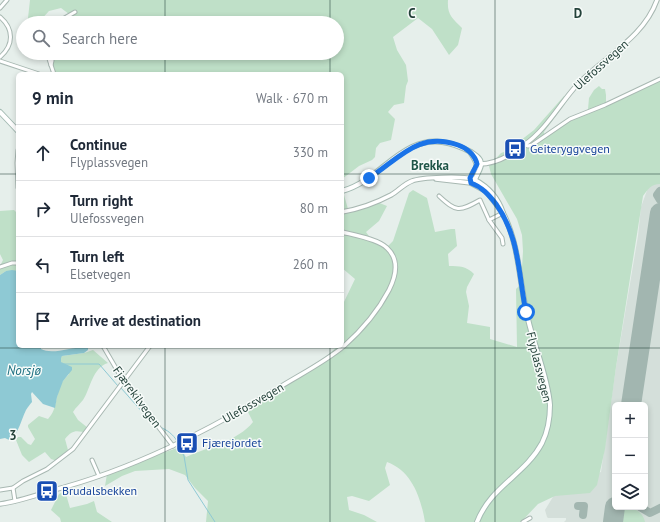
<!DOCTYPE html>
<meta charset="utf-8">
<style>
body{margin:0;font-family:"PT Sans",sans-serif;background:#f2f2f3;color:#1f2937}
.controls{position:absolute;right:12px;bottom:12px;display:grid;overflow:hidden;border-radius:6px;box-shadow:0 2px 6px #0003}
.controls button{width:36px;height:36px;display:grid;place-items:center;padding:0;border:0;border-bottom:1px solid #e0e1e3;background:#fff;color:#1f2937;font:20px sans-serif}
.stop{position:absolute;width:12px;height:12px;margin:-9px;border:3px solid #1a73e8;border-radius:50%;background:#fff}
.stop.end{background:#1a73e8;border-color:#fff;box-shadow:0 1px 4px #0008}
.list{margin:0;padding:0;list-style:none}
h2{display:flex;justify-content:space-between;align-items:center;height:52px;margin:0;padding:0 16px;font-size:17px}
h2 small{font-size:13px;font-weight:400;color:#747a83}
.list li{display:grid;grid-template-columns:26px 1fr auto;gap:12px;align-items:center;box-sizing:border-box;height:56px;padding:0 16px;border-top:1px solid #e0e1e3}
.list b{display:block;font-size:15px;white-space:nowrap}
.list p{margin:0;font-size:13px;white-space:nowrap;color:#747a83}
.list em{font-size:13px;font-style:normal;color:#747a83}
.icon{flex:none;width:22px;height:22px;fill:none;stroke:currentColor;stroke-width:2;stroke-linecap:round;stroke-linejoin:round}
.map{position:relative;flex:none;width:660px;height:522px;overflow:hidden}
.search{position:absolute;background:#fff;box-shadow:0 2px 6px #0003;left:16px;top:16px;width:328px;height:44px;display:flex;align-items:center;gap:10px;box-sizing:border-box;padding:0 14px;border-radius:22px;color:#747a83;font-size:15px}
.panel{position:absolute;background:#fff;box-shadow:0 2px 6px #0003;left:16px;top:72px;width:328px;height:276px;border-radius:6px}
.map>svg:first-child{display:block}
.built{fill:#d4dfda;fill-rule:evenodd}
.green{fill:#bfe0c8}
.water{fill:#8ec9d4}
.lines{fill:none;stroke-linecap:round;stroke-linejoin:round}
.stream{stroke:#8ec9d4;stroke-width:1}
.taxiway{stroke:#a2b6b0;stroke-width:8}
.runway{stroke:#a2b6b0;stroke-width:20}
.minor-casing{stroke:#a8b8b2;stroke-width:5}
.tertiary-casing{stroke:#a8b8b2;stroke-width:5.5}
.secondary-casing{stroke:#a4bbb3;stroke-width:6}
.minor{stroke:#fff;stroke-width:3}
.tertiary{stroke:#fff;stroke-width:3.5}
.secondary{stroke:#fff;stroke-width:4}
.route{stroke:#1a73e8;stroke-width:5}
.grid{fill:none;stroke:#24423a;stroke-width:1;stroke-opacity:0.55}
.labels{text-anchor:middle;stroke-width:3;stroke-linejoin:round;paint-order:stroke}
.street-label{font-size:12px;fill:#24423a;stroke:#f7fbf9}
.transit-label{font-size:12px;fill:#164399;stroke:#f7fbf9;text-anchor:start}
.neighbourhood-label{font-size:13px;font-weight:bold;fill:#1f5548;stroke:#f7fbf9}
.water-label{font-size:13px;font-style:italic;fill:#1c6f80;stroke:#f7fbf9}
.grid-label{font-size:13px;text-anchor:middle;font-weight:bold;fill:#24423a;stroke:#f7fbf9;stroke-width:3;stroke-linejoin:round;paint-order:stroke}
</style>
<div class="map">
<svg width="660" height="522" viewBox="0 0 660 522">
<rect width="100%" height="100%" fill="#e6efeb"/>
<!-- built -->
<path class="built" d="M660,172V522H564L566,520V518H548L547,517L545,510L559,487L601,472L616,367L638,236L641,207L649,185ZM615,405H645V507H615Z"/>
<!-- green -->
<g class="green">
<path d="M30,0H448C447,15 452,18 462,28L458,45L449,55L432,29L418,18L393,37L397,50L406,65L408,81L406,86L404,103L394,105L388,112L395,119L391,140L380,143L376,148L375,157L372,160L359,166L342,179V74H56L52,66L54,60L68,57V53H337V23H74L73,17L61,8L49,11L38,23H30L28,18Z"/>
<path d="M660,81V184C651,184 648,189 643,196L616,367L605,449L597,485L590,493L555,496L538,504L521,522H425C421,498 412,471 387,462L385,468L390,485L369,501L352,496L347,497L349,510L364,515L377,522H206L208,501L195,488L185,475L169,469L135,471L122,476L105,486L107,474L114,473L116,470L148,458L180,447L186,457C208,447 238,441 253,422L247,410L249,404L322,360L338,346H342V340L344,336L343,304L355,279L342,268V194L344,195L348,209H357L377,202L387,206L379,221L366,232L371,239L387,247L393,241L409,193L413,190L427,198L435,232L451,229H455L457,246L448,254L449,266C460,266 466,266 474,274L467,287L466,292L469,306L467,323L490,327V339L517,347L516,289L520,285L522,268L523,251L522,235L517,219L491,174L489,166L501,153L507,151L534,130L564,96L571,95L544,132L545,137L568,122L586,113L588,109L589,98L594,90L599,86L602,89H605L606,95V103L609,105Z"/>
<path d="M14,210L18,214V271H6L0,275V266L3,260L0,254V211Z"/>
<path d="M93,350L108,363C92,368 91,388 83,400C80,404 76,407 73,412L78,420L88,428L87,433C76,430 72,430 65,439L68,450L62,455L57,461L51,459L45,452L29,462L22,455L16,440L18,437H21L28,444L31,445L35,439L28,427V425L39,416L48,419C58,409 55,394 62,382C64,379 67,377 69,374L61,362L60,358L62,356L84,353Z"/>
<path d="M65,491L70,508L87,504L94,501L97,512L112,522H61L60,518L51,510L59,494Z"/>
<path d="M624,507C634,507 643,512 645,522H620L622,510Z"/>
</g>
<!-- water -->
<path class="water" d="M12,270L18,271V346H44L41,348V349C54,356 78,344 88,348V350L84,353L62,356L61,358V362L72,367V370L63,381L57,397L55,408L43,404L32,392L31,394L32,402C30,404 28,407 26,410C22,418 17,438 9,440L5,438L0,439V275L6,271Z"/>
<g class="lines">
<!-- stream -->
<g class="stream">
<path d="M64,364H99L118,386"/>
<path d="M121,388L152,423L156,425"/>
<path d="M160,427C167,430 173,434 177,441"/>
<path d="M178,444L184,456L188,480L215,522"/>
</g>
<!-- taxiway -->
<g class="taxiway">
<path d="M660,191L657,195L660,200"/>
<path d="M659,218L660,217"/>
<path d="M578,506H584L583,515"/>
<path d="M640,507L650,513L660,508"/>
<path d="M615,512L617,507"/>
</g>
<!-- runway -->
<g class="runway">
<path d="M631,405L660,213"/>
<path d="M613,522L615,507"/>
</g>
<!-- minor casing -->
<g class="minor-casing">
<g id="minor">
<path d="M0,8L7,0"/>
<path d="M0,17C14,29 14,45 0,57"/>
<path d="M56,23L75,12"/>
<path d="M47,53L54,74"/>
<path d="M0,61L39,74"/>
<path d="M51,65L52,61V53"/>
<path d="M525,145L528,146L532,145L570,119L605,105L660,79"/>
<path d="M18,150L17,163L18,188"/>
<path d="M439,196C456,212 459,212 480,200L489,220L502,238L503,244"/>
<path d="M489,220L503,213"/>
<path d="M0,267L12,263H18"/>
<path d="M103,346L124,382L173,446"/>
<path d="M92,460L99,476"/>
<path d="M13,488L15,501"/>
<path d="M0,490L13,488L23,481L47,469L73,449L150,346"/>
<path d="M523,522L530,518"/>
</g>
</g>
<!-- tertiary casing -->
<g class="tertiary-casing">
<g id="tertiary">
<path d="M477,164C494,165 511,155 524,145C546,130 559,105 576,86C603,57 643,39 657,0"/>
<path d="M436,179L471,183L473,181"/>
<path d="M342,212C359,209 376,203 391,195C398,191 404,184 412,181C422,177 462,176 473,179"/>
<path d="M0,504C17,502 34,496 50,491C132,470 208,431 280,387C301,374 325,362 344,346C362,330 378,311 389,290C396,276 400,260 387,248C378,239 354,235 342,232"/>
</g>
</g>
<!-- secondary casing -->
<g class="secondary-casing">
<g id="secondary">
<path d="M0,112L18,131"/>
<path d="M342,191C371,183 387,159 412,147C433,137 452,142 471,152C475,155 481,158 481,163C482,168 476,175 475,180C488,187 498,198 503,213L486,191L471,183C469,166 485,173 470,152"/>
<path d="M477,522C491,486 525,475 542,443C548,431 550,418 550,405C548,377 534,346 528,319C519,283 520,246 503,213"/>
</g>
</g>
<!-- minor -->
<use href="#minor" class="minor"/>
<!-- tertiary -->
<use href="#tertiary" class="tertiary"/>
<!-- secondary -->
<use href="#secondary" class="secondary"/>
</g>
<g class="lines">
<!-- route -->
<path class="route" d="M369,178C399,159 418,131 458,145C467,148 475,155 477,164L470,178L471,183C482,187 489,195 496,204C520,238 518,273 526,312"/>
</g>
<!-- grid -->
<path class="grid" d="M165,0V23M330,0V23M495,0V522M165,53V74M330,53V74M0,174H18M342,174H660M165,346V522M330,346V522M0,348H660"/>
<!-- icons -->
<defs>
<g id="bus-square" transform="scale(1.15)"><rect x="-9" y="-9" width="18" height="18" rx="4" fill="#1a4fb4" stroke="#f7fbf9"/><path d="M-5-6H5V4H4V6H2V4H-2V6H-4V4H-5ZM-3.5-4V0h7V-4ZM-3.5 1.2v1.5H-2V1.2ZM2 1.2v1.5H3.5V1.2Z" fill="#fff"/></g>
</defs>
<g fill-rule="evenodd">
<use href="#bus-square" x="515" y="149"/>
<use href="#bus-square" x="187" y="443"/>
<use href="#bus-square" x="47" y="491"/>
</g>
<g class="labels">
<!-- street labels -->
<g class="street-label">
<text transform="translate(601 65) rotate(-42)" y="4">Ulefossvegen</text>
<text transform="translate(539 367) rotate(76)" y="4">Flyplassvegen</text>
<text transform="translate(137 397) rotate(54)" y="4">Fjærekilvegen</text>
<text transform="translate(253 403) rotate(-30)" y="4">Ulefossvegen</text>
</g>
<!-- transit labels -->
<g class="transit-label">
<text x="530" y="153">Geiteryggvegen</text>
<text x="202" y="447">Fjærejordet</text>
<text x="62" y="495">Brudalsbekken</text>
</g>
<!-- neighbourhood labels -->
<g class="neighbourhood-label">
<text x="430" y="170">Brekka</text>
</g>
<!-- water labels -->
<g class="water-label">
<text x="24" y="375">Norsjø</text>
</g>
</g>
<g class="grid-label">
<text x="412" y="18">C</text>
<text x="578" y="18">D</text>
<text x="13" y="440">3</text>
</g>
</svg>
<div class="controls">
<button>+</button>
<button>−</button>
<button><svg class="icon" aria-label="layers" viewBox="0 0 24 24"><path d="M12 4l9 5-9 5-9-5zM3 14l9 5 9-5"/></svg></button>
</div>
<div class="stop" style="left:526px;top:312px"></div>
<div class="stop end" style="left:369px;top:178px"></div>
<div class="search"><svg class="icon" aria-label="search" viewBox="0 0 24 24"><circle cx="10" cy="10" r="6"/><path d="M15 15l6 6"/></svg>Search here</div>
<section class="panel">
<h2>9 min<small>Walk · 670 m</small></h2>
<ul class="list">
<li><svg class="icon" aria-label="ahead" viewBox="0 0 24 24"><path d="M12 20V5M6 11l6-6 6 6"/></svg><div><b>Continue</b><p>Flyplassvegen</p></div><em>330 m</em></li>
<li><svg class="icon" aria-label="right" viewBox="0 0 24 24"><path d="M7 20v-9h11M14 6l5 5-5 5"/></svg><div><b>Turn right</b><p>Ulefossvegen</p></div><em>80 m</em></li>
<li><svg class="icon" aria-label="left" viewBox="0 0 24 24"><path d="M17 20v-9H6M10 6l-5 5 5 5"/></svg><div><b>Turn left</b><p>Elsetvegen</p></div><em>260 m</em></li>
<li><svg class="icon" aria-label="arrive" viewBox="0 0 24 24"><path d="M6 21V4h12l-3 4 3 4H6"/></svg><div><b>Arrive at destination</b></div></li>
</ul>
</section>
</div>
